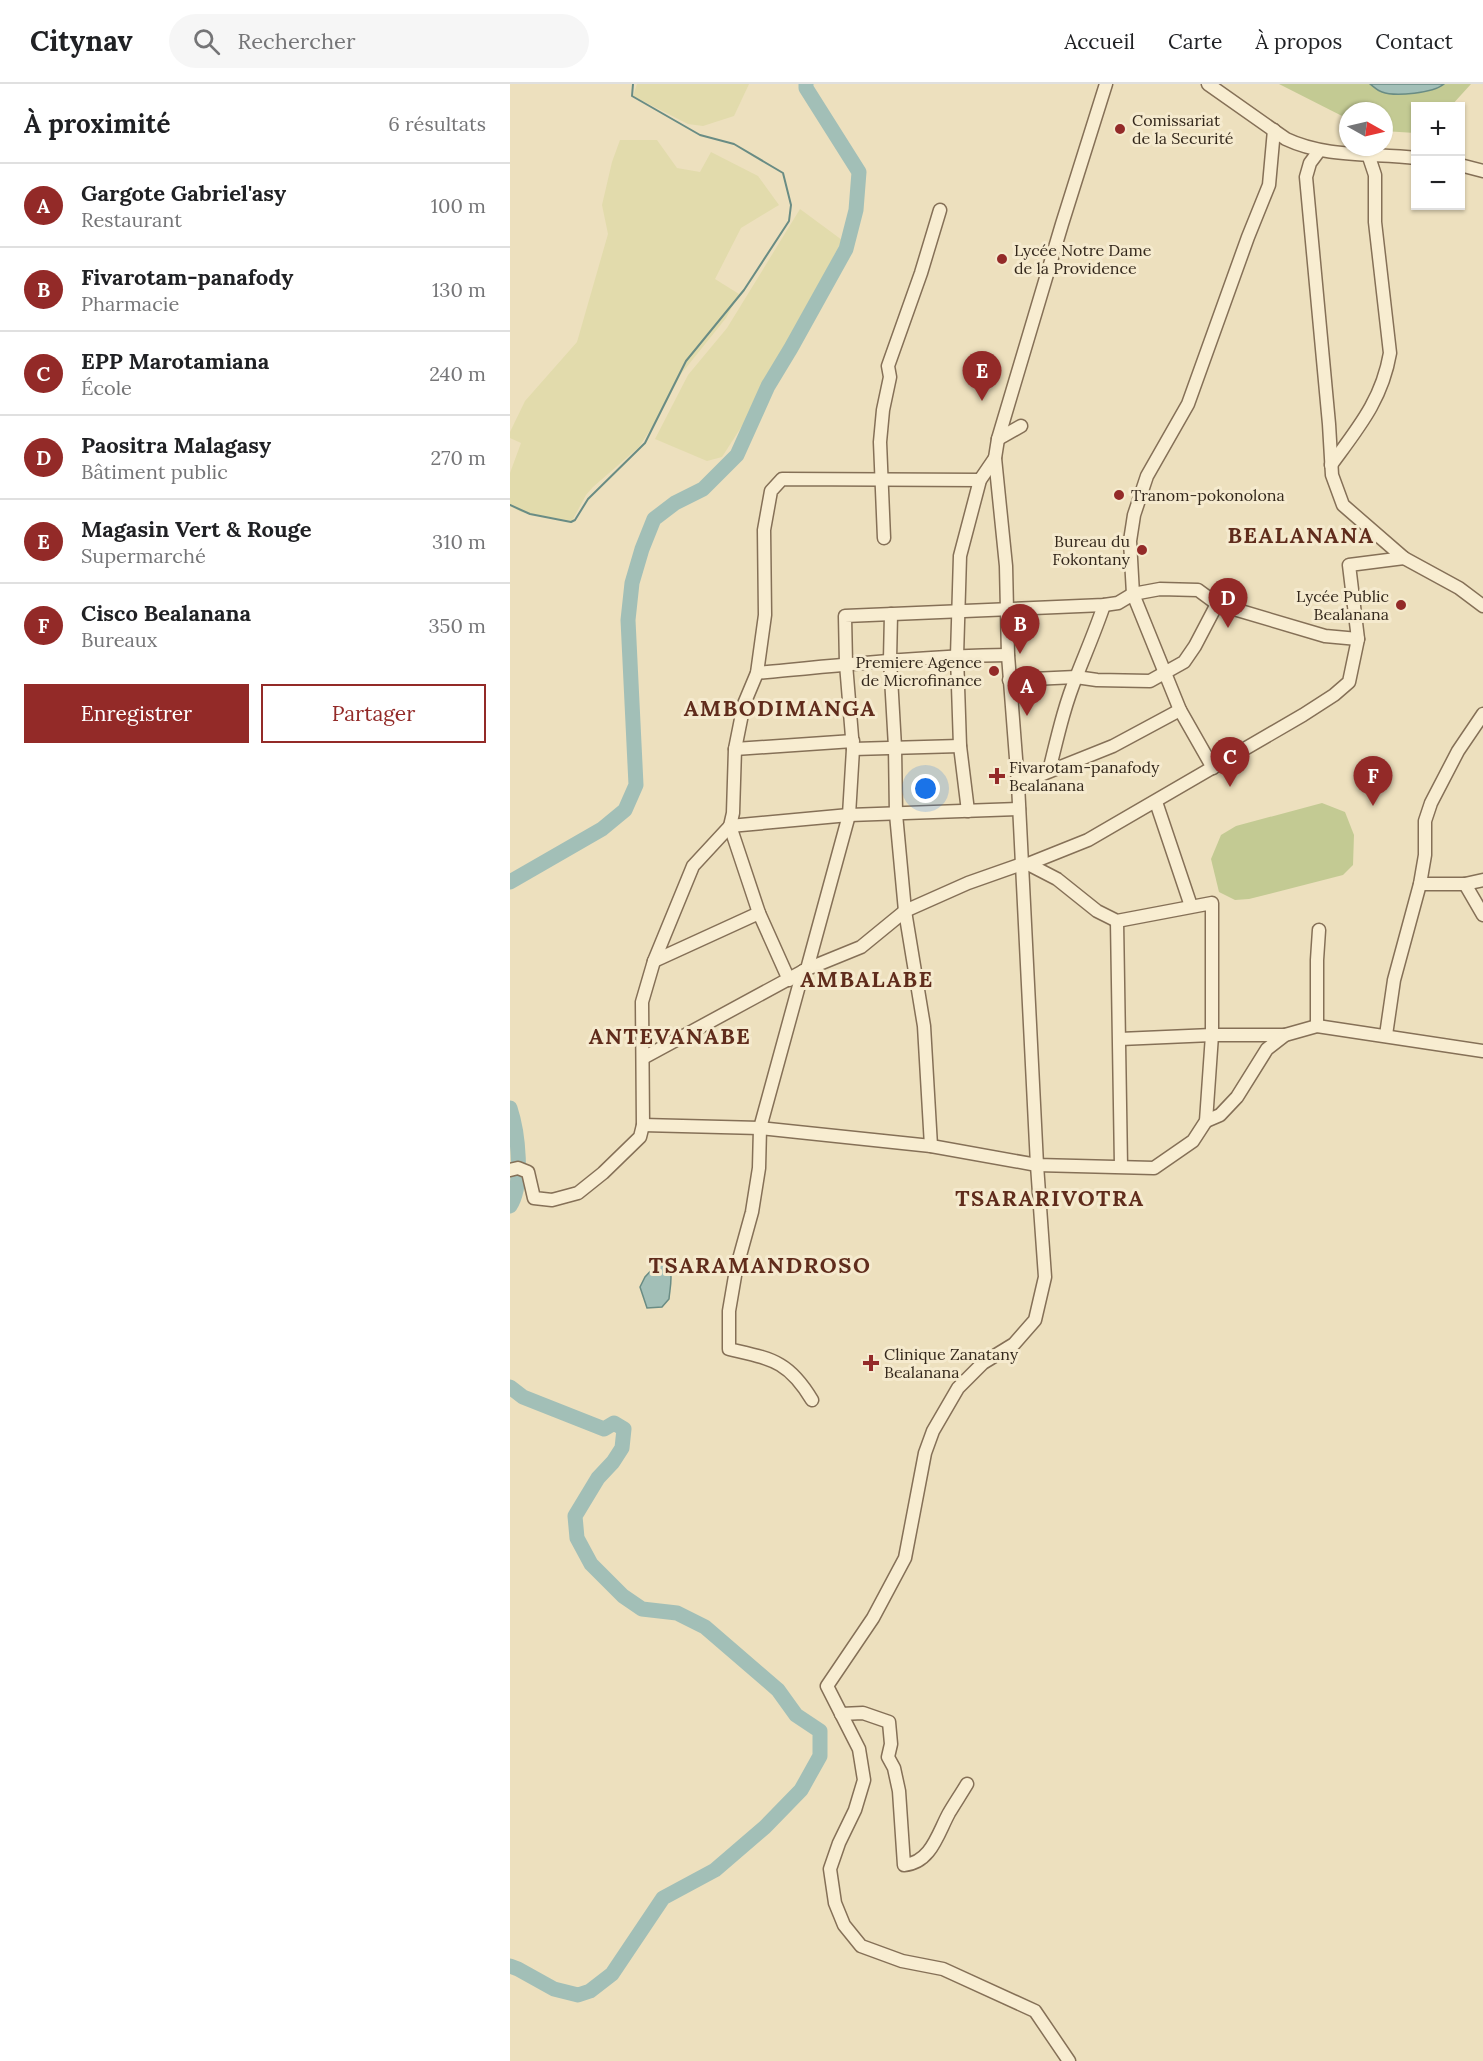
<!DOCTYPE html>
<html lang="fr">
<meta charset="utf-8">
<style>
body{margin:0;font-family:Lora,serif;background:#f6f6f6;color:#202124}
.controls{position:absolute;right:18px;top:18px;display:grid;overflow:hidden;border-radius:0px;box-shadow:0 2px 4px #0004}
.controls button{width:54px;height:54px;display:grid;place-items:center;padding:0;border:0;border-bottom:2px solid #e0e0e0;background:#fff;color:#202124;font:30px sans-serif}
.compass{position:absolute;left:829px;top:18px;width:54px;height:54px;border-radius:50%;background:#fff;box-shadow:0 2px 4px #0004;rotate:98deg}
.you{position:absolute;left:416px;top:705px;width:21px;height:21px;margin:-15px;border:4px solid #fff;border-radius:50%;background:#1a73e8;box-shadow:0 0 0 9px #1a73e833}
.badge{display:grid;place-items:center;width:39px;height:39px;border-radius:50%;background:#932a28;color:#fff;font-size:20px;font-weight:700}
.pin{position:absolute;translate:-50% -50px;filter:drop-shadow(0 2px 3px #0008)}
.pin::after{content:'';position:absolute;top:32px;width:21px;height:18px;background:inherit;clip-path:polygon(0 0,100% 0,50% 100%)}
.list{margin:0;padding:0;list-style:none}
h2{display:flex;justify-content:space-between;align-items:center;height:78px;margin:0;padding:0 24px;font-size:26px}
h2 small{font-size:20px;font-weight:400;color:#757577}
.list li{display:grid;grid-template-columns:39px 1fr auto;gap:18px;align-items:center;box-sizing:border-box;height:84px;padding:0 24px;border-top:2px solid #e0e0e0}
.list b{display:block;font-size:22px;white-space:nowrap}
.list p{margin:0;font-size:20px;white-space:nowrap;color:#757577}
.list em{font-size:20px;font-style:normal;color:#757577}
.actions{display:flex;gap:12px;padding:18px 24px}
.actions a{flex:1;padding:14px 0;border:2px solid #932a28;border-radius:0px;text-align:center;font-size:21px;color:#932a28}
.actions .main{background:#932a28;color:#fff}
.icon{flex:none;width:33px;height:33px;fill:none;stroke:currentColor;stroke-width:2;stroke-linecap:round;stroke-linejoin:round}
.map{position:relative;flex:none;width:973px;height:1977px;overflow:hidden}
header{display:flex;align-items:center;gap:36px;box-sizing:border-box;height:84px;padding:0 30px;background:#fff;border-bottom:2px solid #e0e0e0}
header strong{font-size:28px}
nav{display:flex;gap:33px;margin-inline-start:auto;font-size:21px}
.search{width:420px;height:54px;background:#f6f6f6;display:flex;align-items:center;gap:15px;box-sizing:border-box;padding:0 21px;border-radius:33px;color:#757577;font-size:22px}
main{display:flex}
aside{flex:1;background:#fff}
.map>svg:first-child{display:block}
.farmland{fill:#e2dbac}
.green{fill:#c3ca93}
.water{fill:#a2bfb7;stroke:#698c84;stroke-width:1.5}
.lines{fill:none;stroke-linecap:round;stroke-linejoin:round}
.stream{stroke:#698c84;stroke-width:2}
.river{stroke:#a2bfb7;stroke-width:15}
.minor-casing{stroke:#857057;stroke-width:15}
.minor{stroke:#f8edd1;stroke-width:12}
.poi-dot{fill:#932a28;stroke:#f5eace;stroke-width:2}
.labels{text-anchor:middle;stroke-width:6;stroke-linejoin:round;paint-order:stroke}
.poi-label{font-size:16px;fill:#34281c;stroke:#f5eace;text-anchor:start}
.district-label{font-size:22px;font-weight:bold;letter-spacing:1.5px;fill:#602c1c;stroke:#f5eace}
</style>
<header>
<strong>Citynav</strong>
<div class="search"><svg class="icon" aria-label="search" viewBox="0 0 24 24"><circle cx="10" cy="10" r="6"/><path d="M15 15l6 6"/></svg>Rechercher</div>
<nav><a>Accueil</a><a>Carte</a><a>À propos</a><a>Contact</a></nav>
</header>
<main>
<aside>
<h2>À proximité<small>6 résultats</small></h2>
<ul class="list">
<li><span class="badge">A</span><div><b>Gargote Gabriel'asy</b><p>Restaurant</p></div><em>100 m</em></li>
<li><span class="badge">B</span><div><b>Fivarotam-panafody</b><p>Pharmacie</p></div><em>130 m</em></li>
<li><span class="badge">C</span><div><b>EPP Marotamiana</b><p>École</p></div><em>240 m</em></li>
<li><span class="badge">D</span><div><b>Paositra Malagasy</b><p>Bâtiment public</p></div><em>270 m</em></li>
<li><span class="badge">E</span><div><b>Magasin Vert &amp; Rouge</b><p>Supermarché</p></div><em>310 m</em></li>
<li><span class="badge">F</span><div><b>Cisco Bealanana</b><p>Bureaux</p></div><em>350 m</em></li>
</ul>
<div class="actions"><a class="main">Enregistrer</a><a>Partager</a></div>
</aside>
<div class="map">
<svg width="973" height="1977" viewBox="0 0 973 1977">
<rect width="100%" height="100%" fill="#ede0be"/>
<!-- farmland -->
<g class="farmland">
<path d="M127,0H239L224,32L193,42L178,40L123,12Z"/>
<path d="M110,56H147L167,84L190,88L201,68L248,92L269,121L231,144L205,195L229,210L216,234L171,290L150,331L129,363L83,403L76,411L62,437L11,428L0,422V389L11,359L0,354V348L15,317L67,258L98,150L92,121L102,78Z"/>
<path d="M290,125L332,156L248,317L212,373L197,377L145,355L178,291L217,244Z"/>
</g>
<!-- green -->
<g class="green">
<path d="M769,0H860L871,8L930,3L934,0H961L941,22H906L905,49L874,47V27H838V35Z"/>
<path d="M812,719L835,728L844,751L843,781L833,791L739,815L725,816L709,808L701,775L711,751L726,742Z"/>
</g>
<!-- water -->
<g class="water">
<path d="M860,0H934C924,9 885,13 872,8C868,7 864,3 860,0Z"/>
<path d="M148,1179C167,1179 160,1201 159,1215L152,1223L137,1224L130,1203L135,1193Z"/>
</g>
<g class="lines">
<!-- stream -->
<path class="stream" d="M0,421L20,430L61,438L65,436L78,415L135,359L176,277L234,206L279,137L281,121L273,89L224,60L190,51L122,12L123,0"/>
<!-- river -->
<g class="river">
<path d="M0,798L92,745L115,726L126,701L118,536L122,499L132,465L144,435L165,419L193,405L227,371L258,302L281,264L336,165L346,126L349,88L296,4V0"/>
<path d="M0,1024C8,1048 14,1100 0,1122"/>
<path d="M0,1303L13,1313L94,1345L104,1339L114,1345L112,1364L103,1378L88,1394L65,1432L67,1454L81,1480L113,1512L132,1525L167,1529L195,1543L268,1606L286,1631L310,1647V1672L291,1706L255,1743L205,1786L153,1814L102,1890L80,1907L68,1911L44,1905L8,1885L0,1882"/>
</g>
<!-- minor casing -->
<g class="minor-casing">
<g id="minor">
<path d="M698,0L776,55C816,74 862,69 906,74"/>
<path d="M809,67L800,79L796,93L819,340L822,391L833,421L894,474L949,504L973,522"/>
<path d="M950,81L973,87"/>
<path d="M488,355L511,342"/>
<path d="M821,381C848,344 872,316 880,269L865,138V91L858,70"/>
<path d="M374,454L370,358L373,326L380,293L378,282L411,189L430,126"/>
<path d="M381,530L380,576L385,663L386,730L395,827L414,942L421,1062"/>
<path d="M247,589C331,581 414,572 498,571"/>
<path d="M499,596L566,593L587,596L640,597L674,578L685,562L707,520"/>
<path d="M225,665L343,657"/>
<path d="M343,665L450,662"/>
<path d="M703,684L670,626L623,510L620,457L624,431L637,392L678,320L738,153L759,101L764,46"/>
<path d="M539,687C547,655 554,622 567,591C576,568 586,545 594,521"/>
<path d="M508,700L603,662L670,626"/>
<path d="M646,718L681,822"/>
<path d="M458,727L450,662L447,572L450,472L470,396L485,374"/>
<path d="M220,742L339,731L509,725"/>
<path d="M220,742L249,829L279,896"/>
<path d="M910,800H955L973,796"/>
<path d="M955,800L973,831"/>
<path d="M607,837L611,1082"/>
<path d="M144,877L249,829"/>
<path d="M297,885L339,731L343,665L336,580L335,532L594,521L608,519L623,510L650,505L688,506L707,520L815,552L848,555"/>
<path d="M293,887L250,1044L249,1084L242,1128L226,1186L219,1227V1265C261,1275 278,1276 302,1316"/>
<path d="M807,942V876L809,846"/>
<path d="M876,951L884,896L910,800L915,771V737L921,719L948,667L973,630"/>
<path d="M610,955L702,951H775"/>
<path d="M133,974L297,885L351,863L395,827L458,799L512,780H518L578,756L793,631L824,611L839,598L848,555L839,481L894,474"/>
<path d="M696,1037L710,1031L727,1013L757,965L775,951L807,942L973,967"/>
<path d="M133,1041L250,1044L421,1062L527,1081L644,1084L683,1057L696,1037L702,951V819L607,837L587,827L547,795L518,780"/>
<path d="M0,1086L8,1084L18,1088L24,1114L42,1116L68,1109L93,1089L130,1053L133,1041L132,918L144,877L183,782L220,742L223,729L225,665L234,620L247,589L255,531L254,446L261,407L272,395L470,396"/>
<path d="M331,1630L353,1629L379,1638L381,1660L378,1673L384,1684L389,1707L394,1781C421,1779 428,1749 439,1729C445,1719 451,1710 457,1700"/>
<path d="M559,1977L525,1927L433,1885L392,1877L351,1862L334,1841L325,1819L320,1785L329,1759L345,1726L354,1696L349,1665L317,1602L363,1534L395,1474L415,1369L423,1347L448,1304L473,1279L504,1260L525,1236L535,1193L527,1081L508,700L498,571L496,482L485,374L488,355L552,140L596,0"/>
</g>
</g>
<!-- minor -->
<use href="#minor" class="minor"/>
</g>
<!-- markers -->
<g class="poi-dot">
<circle cx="610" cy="45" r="6"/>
<circle cx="492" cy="175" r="6"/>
<circle cx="609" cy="411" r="6"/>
<circle cx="632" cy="466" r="6"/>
<circle cx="891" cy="521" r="6"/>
<circle cx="484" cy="587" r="6"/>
<path d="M484 683h6v6h6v6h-6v6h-6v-6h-6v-6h6z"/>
<path d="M358 1270h6v6h6v6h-6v6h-6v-6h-6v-6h6z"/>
</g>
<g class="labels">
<!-- poi labels -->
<g class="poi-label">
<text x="622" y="42">Comissariat<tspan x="622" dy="18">de la Securité</tspan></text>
<text x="504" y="172">Lycée Notre Dame<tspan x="504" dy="18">de la Providence</tspan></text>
<text x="621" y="417">Tranom-pokonolona</text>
<text x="620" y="463" text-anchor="end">Bureau du<tspan x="620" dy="18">Fokontany</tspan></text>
<text x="879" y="518" text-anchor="end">Lycée Public<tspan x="879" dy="18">Bealanana</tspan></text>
<text x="472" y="584" text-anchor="end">Premiere Agence<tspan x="472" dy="18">de Microfinance</tspan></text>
<text x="499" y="689">Fivarotam-panafody<tspan x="499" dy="18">Bealanana</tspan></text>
<text x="374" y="1276">Clinique Zanatany<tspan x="374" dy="18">Bealanana</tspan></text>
</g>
<!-- district labels -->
<g class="district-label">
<text x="791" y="459">BEALANANA</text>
<text x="270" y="632">AMBODIMANGA</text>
<text x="357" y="903">AMBALABE</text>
<text x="160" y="960">ANTEVANABE</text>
<text x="540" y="1122">TSARARIVOTRA</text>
<text x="250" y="1189">TSARAMANDROSO</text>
</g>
</g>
</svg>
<div class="controls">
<button>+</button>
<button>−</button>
</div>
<svg class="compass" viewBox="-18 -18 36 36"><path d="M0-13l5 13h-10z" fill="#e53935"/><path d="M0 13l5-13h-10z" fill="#757577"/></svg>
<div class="you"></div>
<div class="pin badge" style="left:517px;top:632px">A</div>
<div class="pin badge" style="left:510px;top:570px">B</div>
<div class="pin badge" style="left:720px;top:703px">C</div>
<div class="pin badge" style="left:718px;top:544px">D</div>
<div class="pin badge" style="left:472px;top:317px">E</div>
<div class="pin badge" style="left:863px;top:722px">F</div>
</div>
</main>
